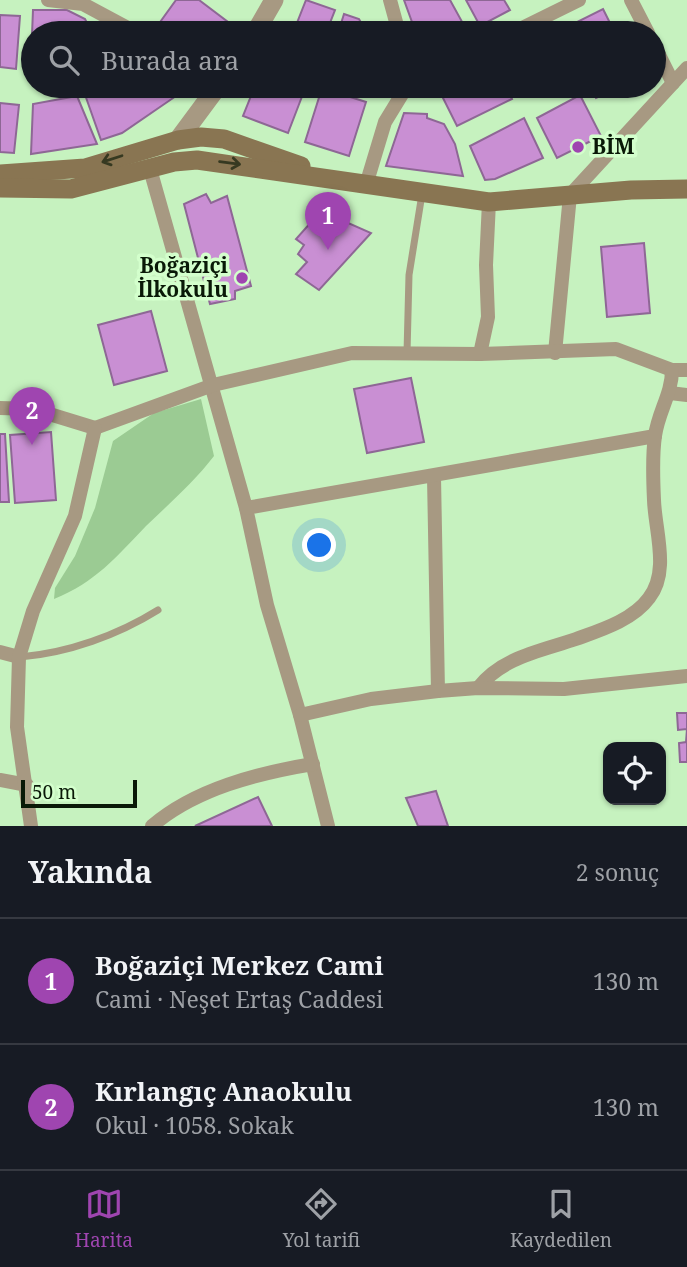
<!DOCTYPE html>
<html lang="tr">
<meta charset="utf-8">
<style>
body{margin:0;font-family:"Noto Serif",serif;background:#20242c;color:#f1f3f6}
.controls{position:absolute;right:21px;bottom:21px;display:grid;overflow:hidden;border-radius:14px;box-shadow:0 2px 5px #0004}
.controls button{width:63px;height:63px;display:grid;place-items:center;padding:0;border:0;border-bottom:2px solid #363941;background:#171b24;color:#f1f3f6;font:35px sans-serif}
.scale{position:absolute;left:21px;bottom:18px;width:116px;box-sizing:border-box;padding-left:7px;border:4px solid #091907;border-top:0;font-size:19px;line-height:24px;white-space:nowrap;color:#091907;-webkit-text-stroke:5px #d3ffcc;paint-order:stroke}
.you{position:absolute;left:320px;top:546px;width:24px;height:24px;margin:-18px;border:5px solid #fff;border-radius:50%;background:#1a73e8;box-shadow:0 0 0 10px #1a73e833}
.badge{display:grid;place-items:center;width:46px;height:46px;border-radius:50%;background:#9f45b0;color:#fff;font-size:23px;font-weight:700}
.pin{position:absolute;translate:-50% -58px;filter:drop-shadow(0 2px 4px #0008)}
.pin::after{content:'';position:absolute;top:37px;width:24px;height:21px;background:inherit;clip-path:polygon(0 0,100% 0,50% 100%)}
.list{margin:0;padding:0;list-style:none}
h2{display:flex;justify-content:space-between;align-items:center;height:91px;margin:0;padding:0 28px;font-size:30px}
h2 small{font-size:23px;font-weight:400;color:#9ea1a6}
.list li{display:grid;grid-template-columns:46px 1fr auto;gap:21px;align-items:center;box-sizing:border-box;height:126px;padding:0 28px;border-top:2px solid #363941}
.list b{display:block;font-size:26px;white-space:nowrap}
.list p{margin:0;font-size:23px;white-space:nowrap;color:#9ea1a6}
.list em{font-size:23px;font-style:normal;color:#9ea1a6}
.icon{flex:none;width:38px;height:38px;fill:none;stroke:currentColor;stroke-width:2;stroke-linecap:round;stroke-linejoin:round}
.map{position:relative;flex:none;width:687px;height:826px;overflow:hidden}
.search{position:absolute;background:#171b24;box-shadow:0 2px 5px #0004;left:21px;right:21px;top:21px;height:77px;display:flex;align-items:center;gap:18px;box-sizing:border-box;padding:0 24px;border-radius:38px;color:#9ea1a6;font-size:26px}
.sheet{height:343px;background:#171b24}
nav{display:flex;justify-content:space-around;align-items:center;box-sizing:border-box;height:98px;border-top:2px solid #363941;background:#171b24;font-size:19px;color:#9ea1a6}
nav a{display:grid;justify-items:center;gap:4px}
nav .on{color:#9f45b0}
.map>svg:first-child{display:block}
.green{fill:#9bcb93}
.building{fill:#c98fd3;stroke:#8e6795;stroke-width:2}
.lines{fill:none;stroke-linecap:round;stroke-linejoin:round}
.service{stroke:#a79982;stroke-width:7}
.minor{stroke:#a79982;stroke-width:14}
.tertiary{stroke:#a79982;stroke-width:19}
.secondary{stroke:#897552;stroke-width:19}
.oneway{stroke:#363921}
.poi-dot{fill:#9f45b0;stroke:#d3ffcc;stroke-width:2.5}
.labels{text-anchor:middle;stroke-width:7;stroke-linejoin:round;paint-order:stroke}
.poi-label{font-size:21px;font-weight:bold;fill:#091907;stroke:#d3ffcc;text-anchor:start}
</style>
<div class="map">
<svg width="687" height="826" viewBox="0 0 687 826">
<rect width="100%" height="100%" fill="#c6f2bf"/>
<!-- green -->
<path class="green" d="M201,399L214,456C194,482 170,503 146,526C115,558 96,582 54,599L55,588L75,556L95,508L113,441L154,413Z"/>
<!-- building -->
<g class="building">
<path d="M176,0H199L228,22L219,33H170L158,25Z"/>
<path d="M306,0L335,10L326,33H293Z"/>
<path d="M404,0H450L466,29L459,33H416Z"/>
<path d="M466,0H504L510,10L480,26Z"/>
<path d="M603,9L615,33H564L563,29Z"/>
<path d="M33,10H67L85,19L92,33H33L31,59Z"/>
<path d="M344,14L359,19L367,33H338Z"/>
<path d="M0,15L20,16L16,69L0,67Z"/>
<path d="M88,86H173L177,89L176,96L122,133L101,140L83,89Z"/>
<path d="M255,86H306L288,133L243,116Z"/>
<path d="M443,86H506L512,99L457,126L438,88Z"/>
<path d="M590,86H622L596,98Z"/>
<path d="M322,88L366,102L349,156L305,142Z"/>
<path d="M580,95L601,136L557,158L537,118Z"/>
<path d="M77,96L97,144L31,154L33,104Z"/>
<path d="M0,103L19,105L14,153L0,152Z"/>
<path d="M404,113L427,114V118L444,124L455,144L463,176L386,166Z"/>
<path d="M524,118L543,158L495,179L485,180L470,146Z"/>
<path d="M206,194L211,203L227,196L251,286L235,291V299L210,304L184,204Z"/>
<path d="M321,211L371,233L319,290L296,274L307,262L298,254L304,245L296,239Z"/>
<path d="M644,243L650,313L607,317L601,247Z"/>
<path d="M151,311L167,371L114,385L98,325Z"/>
<path d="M411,378L424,442L367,453L354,389Z"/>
<path d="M51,432L56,500L15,503L10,435Z"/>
<path d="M0,434H5L9,502H0Z"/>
<path d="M677,713H687V762H680L679,743L686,742L687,729L678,730Z"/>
<path d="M436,791L448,826H418L406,798Z"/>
<path d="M258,797L272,826H195Z"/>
</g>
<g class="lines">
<!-- service -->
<g class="service">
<path d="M407,353L409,275L422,194"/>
<path d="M20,657C68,653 118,635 158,610"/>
</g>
<!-- minor -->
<g class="minor">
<path d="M48,0L83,4L137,33"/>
<path d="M390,0L399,33"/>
<path d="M631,0L648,33"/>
<path d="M512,33L579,0"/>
<path d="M654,45L673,83"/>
<path d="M150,169L246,508L267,605L300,715L328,826"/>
<path d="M366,185L385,122L407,86"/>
<path d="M555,353L570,195L687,68"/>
<path d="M480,354L488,317L486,265L489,202"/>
<path d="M670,393L687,395"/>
<path d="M0,408L33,409L95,428"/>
<path d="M95,428L213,385L352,353L480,354L616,349L672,370H687"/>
<path d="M434,477L438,691"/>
<path d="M246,508L655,436"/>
<path d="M0,652L19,657"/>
<path d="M478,688C502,657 541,651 576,639C601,630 633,620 649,598C670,571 655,531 654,500C653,479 652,456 655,436C658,412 672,394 672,370"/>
<path d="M300,715L371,699L438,691L478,688L564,689L687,676"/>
<path d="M0,780L27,785"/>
<path d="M31,826L17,727L19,657L33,611L75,516L95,428"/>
<path d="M152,826C195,789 258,773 313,764"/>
</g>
<!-- tertiary -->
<g class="tertiary">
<path d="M255,33L274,0"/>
<path d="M178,140L218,86"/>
</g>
<!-- secondary -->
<g class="secondary">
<path d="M0,174L85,168L178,140L201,137L224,139L301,166"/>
<path d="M0,188L71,189L174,162L197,160L489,202L631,190L687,189"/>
</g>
</g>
<!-- one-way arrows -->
<defs><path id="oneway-shaft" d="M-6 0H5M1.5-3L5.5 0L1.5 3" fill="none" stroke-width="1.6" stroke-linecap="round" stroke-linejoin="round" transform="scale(1.75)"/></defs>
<g class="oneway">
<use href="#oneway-shaft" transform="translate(112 159) rotate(162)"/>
<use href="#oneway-shaft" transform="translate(230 163) rotate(7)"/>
</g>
<!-- markers -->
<g class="poi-dot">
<circle cx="578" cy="147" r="7"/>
<circle cx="242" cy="278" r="7"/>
</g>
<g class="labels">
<!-- poi labels -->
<g class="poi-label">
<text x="592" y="154">BİM</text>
<text x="228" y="273" text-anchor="end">Boğaziçi<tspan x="228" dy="24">İlkokulu</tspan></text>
</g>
</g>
</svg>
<div class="controls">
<button><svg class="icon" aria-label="locate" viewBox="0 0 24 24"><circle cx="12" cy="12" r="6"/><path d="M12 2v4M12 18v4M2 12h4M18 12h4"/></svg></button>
</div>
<div class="scale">50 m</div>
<div class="you"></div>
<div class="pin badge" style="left:328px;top:250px">1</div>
<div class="pin badge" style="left:32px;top:445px">2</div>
<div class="search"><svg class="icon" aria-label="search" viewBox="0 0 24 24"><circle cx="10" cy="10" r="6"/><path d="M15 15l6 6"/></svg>Burada ara</div>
</div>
<section class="sheet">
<h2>Yakında<small>2 sonuç</small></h2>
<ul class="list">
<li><span class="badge">1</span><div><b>Boğaziçi Merkez Cami</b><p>Cami · Neşet Ertaş Caddesi</p></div><em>130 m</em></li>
<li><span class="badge">2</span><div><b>Kırlangıç Anaokulu</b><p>Okul · 1058. Sokak</p></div><em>130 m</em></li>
</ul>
</section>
<nav>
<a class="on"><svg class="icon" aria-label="map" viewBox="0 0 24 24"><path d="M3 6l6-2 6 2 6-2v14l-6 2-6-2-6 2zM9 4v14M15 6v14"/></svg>Harita</a>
<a><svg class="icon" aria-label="directions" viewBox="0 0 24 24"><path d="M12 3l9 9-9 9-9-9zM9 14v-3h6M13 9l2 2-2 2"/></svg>Yol tarifi</a>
<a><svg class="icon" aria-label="saved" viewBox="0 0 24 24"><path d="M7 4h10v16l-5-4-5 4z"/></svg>Kaydedilen</a>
</nav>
